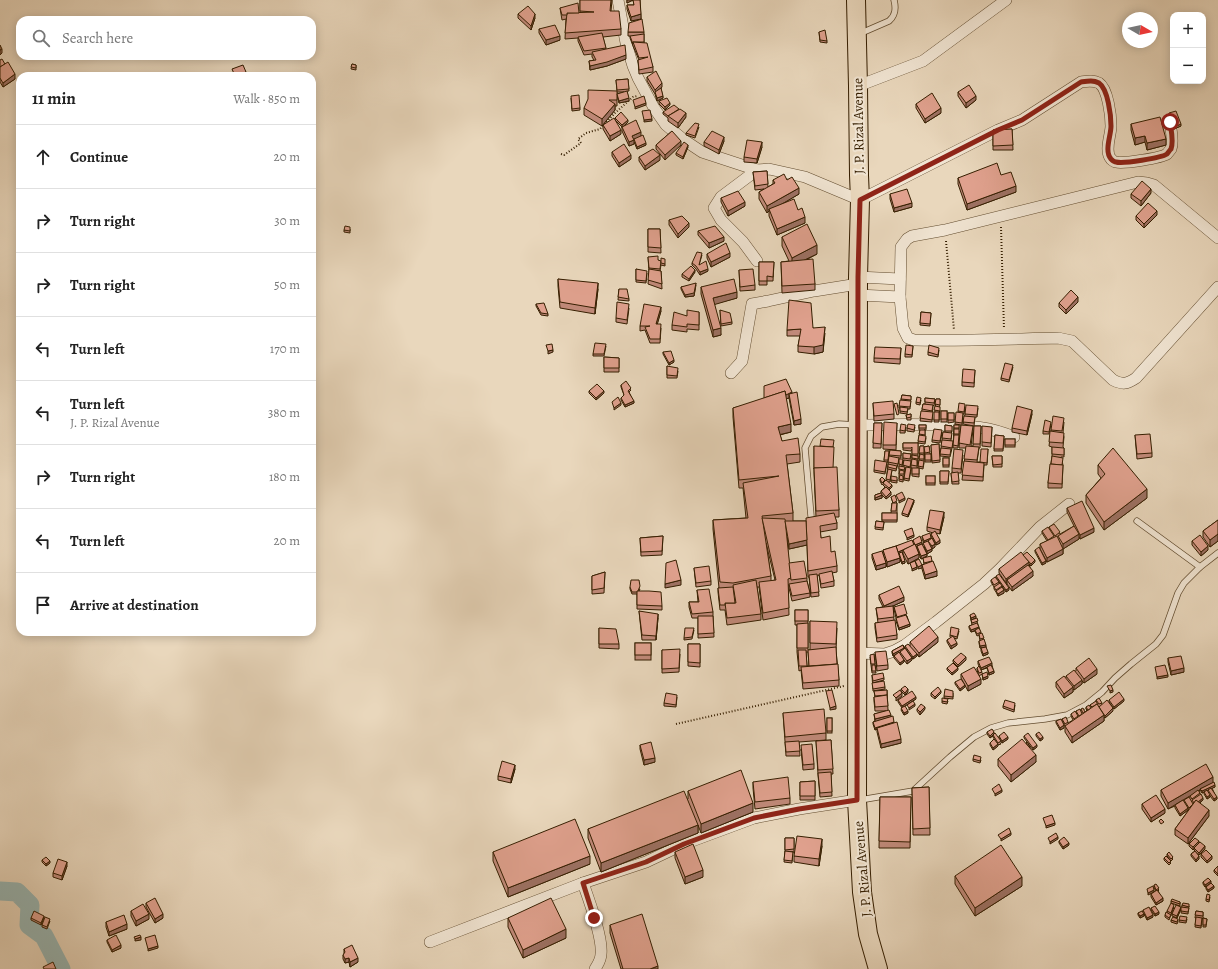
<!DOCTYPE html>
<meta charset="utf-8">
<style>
body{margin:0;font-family:Alegreya,serif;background:#f2f2f2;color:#222}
.controls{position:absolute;right:12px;top:12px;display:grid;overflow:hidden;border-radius:8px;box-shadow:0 2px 10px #0003}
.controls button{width:36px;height:36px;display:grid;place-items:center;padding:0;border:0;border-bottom:1px solid #e0e0e0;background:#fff;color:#222;font:20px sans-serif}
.compass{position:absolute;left:1122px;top:12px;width:36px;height:36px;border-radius:50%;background:#fff;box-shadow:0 2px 10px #0003;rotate:99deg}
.stop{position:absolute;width:12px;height:12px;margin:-9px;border:3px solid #8f2418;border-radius:50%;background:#fff}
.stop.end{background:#8f2418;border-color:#fff;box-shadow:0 1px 4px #0008}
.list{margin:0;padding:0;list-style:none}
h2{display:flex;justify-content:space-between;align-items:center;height:52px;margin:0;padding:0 16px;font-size:17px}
h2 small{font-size:13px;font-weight:400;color:#767676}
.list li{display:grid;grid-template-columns:26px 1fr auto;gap:12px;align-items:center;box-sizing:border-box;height:64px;padding:0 16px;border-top:1px solid #e0e0e0}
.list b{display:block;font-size:15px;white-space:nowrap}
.list p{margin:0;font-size:13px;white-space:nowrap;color:#767676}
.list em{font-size:13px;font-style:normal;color:#767676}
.icon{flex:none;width:22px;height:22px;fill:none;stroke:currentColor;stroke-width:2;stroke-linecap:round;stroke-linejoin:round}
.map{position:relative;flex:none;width:1218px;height:969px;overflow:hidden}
.search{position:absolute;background:#fff;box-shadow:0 2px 10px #0003;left:16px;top:16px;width:300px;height:44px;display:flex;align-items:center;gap:10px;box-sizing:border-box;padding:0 14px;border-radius:12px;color:#767676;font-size:15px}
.panel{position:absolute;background:#fff;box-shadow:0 2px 10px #0003;left:16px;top:72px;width:300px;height:564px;border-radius:12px}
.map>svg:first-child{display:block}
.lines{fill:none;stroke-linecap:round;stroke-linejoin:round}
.river{stroke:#99b8b6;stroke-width:19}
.service-casing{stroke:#624c2f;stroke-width:7}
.minor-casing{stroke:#624c2f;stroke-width:12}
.primary-casing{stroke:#351e00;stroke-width:20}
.path{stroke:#351e00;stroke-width:2;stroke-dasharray:1 2;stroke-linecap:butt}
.service{stroke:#f1e5d3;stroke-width:5.5}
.minor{stroke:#f1e5d3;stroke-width:11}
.primary{stroke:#e9d7bc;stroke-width:18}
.wall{fill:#c18a7a;stroke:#351e00;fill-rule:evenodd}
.shaded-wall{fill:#9d7163;stroke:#351e00}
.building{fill:#e0a18e;stroke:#351e00}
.route{stroke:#8f2418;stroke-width:5}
.labels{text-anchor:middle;stroke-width:4;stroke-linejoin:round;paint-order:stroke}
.street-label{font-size:14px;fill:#351e00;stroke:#f1e5d3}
</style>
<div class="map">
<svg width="1218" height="969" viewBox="0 0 1218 969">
<rect width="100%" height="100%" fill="#e9d7bc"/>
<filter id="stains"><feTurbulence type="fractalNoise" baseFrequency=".005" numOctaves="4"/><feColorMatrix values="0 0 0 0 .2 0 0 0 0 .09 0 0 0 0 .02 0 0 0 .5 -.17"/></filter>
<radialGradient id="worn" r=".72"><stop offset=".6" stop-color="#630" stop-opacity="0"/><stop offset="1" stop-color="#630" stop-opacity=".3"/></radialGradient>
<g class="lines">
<!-- river -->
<path class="river" d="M0,891L17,892L30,905L29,925L44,936L61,969"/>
<!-- service casing -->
<g class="service-casing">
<g id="service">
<path d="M859,34L889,21C896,15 896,8 894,0"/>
<path d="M811,516L805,448L811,436L822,427L839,424L856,425"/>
<path d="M1137,521L1200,567"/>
<path d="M860,800L913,791L950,757L974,737L991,728L1008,723L1045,719L1067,715L1086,705L1102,692L1115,678L1131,664L1156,644L1163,635L1178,593L1184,583L1200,567L1218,553"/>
</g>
</g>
<!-- minor casing -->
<g class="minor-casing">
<g id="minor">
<path d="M618,0L626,43L633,66L638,78L654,108L666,125L684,140L702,152L757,170L769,169L805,177L860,200L998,130L1022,120L1081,82C1088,81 1093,80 1099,83C1108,89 1111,116 1111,126C1111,135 1104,151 1111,159C1112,160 1114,162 1116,162C1123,164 1161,158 1167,154C1167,154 1170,150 1171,149C1174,141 1171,130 1170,122"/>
<path d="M858,86L923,61L1006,0"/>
<path d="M1218,238L1154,185L1147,183L1138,182L945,230L912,236L907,239L901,247L900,297L903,328L908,338L914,340C962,341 1010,339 1058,338L1072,341L1113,380C1123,385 1127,384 1136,378L1218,287"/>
<path d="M757,261L743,242L721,220L714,208L721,197L757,170"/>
<path d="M858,277L900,279"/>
<path d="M858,295L900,297"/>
<path d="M731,373L742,361L752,304L768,301L814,291L858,284"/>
<path d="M858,425C884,425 909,424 935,425C965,426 986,425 1014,437"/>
<path d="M857,653L885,654L894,651L905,645L936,622L984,584L1000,569L1040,527L1069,504"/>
<path d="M430,942L583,883"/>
<path d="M595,969C598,964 601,960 601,954C603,938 589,900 583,883L646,862L684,844L754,818L799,809L857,800"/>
</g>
</g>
<!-- primary casing -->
<g class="primary-casing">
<path id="primary" d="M856,0L858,86L859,175L860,200L858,277L857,800L862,892L868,934L878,969"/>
</g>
<!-- path -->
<g class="path">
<path d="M561,154L564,155L581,143L578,139L586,133L600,129L615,113L633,97L637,96"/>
<path d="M1001,227L1004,329"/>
<path d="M946,241L954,330"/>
<path d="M676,724L844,686"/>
</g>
<!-- service -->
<use href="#service" class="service"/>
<!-- minor -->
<use href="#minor" class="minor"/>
<!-- primary -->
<use href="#primary" class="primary"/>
</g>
<!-- wall -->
<g class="wall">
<path d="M580,0H612L611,11L621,29V35L603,37L606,49L626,59L607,66L590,70L589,61L594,60L592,57V54L584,55L578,41V38L565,39L566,19L562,20L560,8L580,13Z"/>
<path d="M627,0H640L641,19L631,21L627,9V5H634L633,0L627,3Z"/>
<path d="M518,14L535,18L531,30L518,18Z"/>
<path d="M539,29L560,40L546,45L539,33Z"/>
<path d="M628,32H644V42L653,67V72L639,74L638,60H639L633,46L630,38V36H628Z"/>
<path d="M819,32L827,41V43L820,42Z"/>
<path d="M0,60L5,64L15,79L3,87L0,82Z"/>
<path d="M352,64L356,65V70L351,69Z"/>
<path d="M647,77L662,87L661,88L663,98L657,101L655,94L647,81Z"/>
<path d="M628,79L629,91H627L629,101L619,103L617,94L624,92H617V106H615V110L602,126L584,115V108L617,91L616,80Z"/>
<path d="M958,92L976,100L966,108L958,96Z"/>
<path d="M571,98L580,108V110L572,111Z"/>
<path d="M659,101L670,105L665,110L659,104Z"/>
<path d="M916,104L941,113L925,123L916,108Z"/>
<path d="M663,112L686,117L678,128L668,121V118L663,114Z"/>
<path d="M1169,113L1181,126L1174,129L1169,116Z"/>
<path d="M615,118L628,122L624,126L641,136L646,145L637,149L634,142V144L629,146L622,131V127L615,120Z"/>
<path d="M1131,124L1166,145L1147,150L1145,142L1135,145L1131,130Z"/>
<path d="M603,125L621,134L610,141L603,129Z"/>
<path d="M699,127L695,138L686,135V133Z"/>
<path d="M1012,129L1013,150H993V130Z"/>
<path d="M672,131L665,160L656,149V145Z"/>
<path d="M724,141L719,154L704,146V142Z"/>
<path d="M688,147L683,159L676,155V153Z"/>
<path d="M762,147L757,163L744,162V157Z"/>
<path d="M612,152L631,159L619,167L612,156Z"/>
<path d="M639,157L660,160L645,170L639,161Z"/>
<path d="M767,171L768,187L773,184V180H787L799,194L780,205L798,210L805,223L777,235L769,216V211L767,213L759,199V192L764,189L755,190L753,172Z"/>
<path d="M1001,175L1016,192L967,210L958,184V178Z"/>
<path d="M1151,193L1141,206L1131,198V194Z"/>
<path d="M890,194L912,207L894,212L890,199Z"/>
<path d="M721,198L745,206L728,216L721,202Z"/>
<path d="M1157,215L1144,228L1136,220V216Z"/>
<path d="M669,220L689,227L678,238L669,225Z"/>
<path d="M350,229V233L344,232V230Z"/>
<path d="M648,229H660L661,253L648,252Z"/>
<path d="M698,231L724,241L709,248L698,235Z"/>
<path d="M782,237L817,254L806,260L815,284V290L782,293L781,262L789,261L782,246Z"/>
<path d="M707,254L730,257L711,267L707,258Z"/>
<path d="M702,255L699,265L708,271L700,275L696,269L692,265V263Z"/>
<path d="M648,257L658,260L665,264V266L661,265L660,271H661L662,289L648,284L649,272Z"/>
<path d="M759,262H774L773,281H767V285H759Z"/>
<path d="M636,269L647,273L646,283L636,282Z"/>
<path d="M739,270L755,285V290L740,291Z"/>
<path d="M695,272L689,281L682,277V274Z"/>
<path d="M558,279L598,289L595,314L560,308L558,286Z"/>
<path d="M696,285L694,296L685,297L681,289V287Z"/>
<path d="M701,287L737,298L714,304L721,335L713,337L701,294Z"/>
<path d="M619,289L629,299V301L618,300Z"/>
<path d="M1078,302L1066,314L1059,307V303Z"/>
<path d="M536,304L548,314V316L541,315L536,306Z"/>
<path d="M629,308L627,324L616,322V318Z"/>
<path d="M720,310L732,322V324L721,326Z"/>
<path d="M661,311L657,324L661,328L660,343H650L645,330L640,331V326Z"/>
<path d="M699,312V330L687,329V332L672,330V325L687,316Z"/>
<path d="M921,312L931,313L930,326L920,325Z"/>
<path d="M813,328L825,333L823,352L814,354L798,352V346L800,336H787V330Z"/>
<path d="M606,346L604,356H593V354Z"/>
<path d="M913,346L912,357H905V354Z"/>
<path d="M901,348L900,364L874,362V358Z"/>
<path d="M939,350L938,357L928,355V352Z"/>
<path d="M663,352L674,362L669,365L663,354Z"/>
<path d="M604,357L619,358V372H604Z"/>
<path d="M667,366L678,371L677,378H667Z"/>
<path d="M1013,367L1009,382L1001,380V378Z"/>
<path d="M975,370L974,387L962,386V382Z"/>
<path d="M621,385L631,390L629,392L634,403L625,407L621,400V398L624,395L621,387Z"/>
<path d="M589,391L604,393L596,400L589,393Z"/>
<path d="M792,393L801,424L794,425L789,398L786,399L791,432L780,435L782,441L800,454V462L787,464L793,513V521H806L816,517L814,473V446L833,468L839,510V517H835L837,523V529L820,532L821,538L831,552L837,566V572L832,573L834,581V586L821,588L819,575L817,576L819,596L811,597L809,577H808L807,543V545L789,549L787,537L789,563L807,578V581L810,593V597L792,601L789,588V585H788L789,615L763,620L759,587H757L761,614V620L727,625L725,610H720L718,592V588H719L713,529V520L746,518L743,488H739L733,417V408ZM766,543L775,580L771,581V576Z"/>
<path d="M902,395L911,396L910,409H908L907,414L900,413V408H899V406L901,400Z"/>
<path d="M925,398L935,399L934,406L933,405L932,422L920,421L923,404H925Z"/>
<path d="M936,399H940L939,422H934Z"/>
<path d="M921,400L920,405L916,404V402Z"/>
<path d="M873,403L894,414V419L874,421Z"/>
<path d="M965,407L964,414H963L962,425L973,430L971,446H973L974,426H981L980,448H979L977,462H980L988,449L987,465H984L983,481L962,480L966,448H959L961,425L955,424V422L958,413V411Z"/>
<path d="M978,408L977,417H975L974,426L963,424L965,414Z"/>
<rect x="941" y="411" width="6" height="11"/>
<path d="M948,413H954V422L948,423Z"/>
<path d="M911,414V420H907L906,415Z"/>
<path d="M1032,414L1027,435L1012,432V428Z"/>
<path d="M1064,422L1063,433L1064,437L1063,447L1064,448V457H1061L1063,465L1062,488H1048V483L1052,456V447L1049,446L1051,430Z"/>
<path d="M874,423H882L881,448H873Z"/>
<path d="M897,423L896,450L883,449V445Z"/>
<path d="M1051,424L1049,434H1043V431Z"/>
<path d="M919,425H926V430H924H925V436L926,438L925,444L918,443L920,430H919Z"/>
<path d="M945,425L952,426L951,441H949L953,444L950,457L940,456L943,432H945Z"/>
<path d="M954,425H959V436L958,448H953Z"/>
<path d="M906,427L905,433H900V430Z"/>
<path d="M915,427L914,432L907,431V428Z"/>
<path d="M992,427L991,447L982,446V442Z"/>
<path d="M942,433L940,443L932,442V440Z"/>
<path d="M995,435L1004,436L1003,451H994Z"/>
<path d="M1135,435L1152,453V457L1137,459Z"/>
<rect x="1005" y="439" width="10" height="8"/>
<path d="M903,443H918V458L917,468H918L919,460L920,446H924V463L923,469L919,468V477L912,476V468H911V465L912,460V449L911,451L903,450Z"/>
<path d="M939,444L940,462L932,463L931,445Z"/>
<path d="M929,446L930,454H931V462H925L924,447Z"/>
<path d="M890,450L901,451V458H898L899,460L896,471L892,470L890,482H888L892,487L889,490L891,495L886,499L882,495V498L875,500V495L881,493V491L885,487L883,485V484L882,485L880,481V479L885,481H886L889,456Z"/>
<path d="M885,451H889L888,462H887L885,474L874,472V470L884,461Z"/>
<path d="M903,453L911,454V463L910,468L911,470L909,481L904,480L906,468H905L903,482L899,481V464L903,459ZM903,460L904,461L903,467H902Z"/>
<path d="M963,455L961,473H958L959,484H952L951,473H955L952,472V468Z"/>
<path d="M992,456H1002V467H993Z"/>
<rect x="943" y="458" width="6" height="9"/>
<path d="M1098,465L1147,498L1104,530L1086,503V495L1101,478L1098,474Z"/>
<path d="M940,471H949L948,484H940Z"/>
<rect x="926" y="476" width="9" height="9"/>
<path d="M897,479V483L891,482V480Z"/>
<path d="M891,497L897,503V522H882V513H891L892,503H893Z"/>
<path d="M914,502L908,517L902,515V513Z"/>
<path d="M1067,508L1094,532L1080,539L1079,537V539L1063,549V554L1047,562L1040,549V544L1047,541L1042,533V531L1049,529V527L1060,534L1074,526L1067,512Z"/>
<path d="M944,517L940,534L936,533L940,543L936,545L931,536V534L933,533L927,531V527Z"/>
<path d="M1218,520V541L1210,547L1203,537V531Z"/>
<path d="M876,521L884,522L883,530L875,529Z"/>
<path d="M663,536L662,555L641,556L640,538Z"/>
<path d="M922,536L931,539L935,547L932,549L929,544L932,551L927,554L924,546L927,556L921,559L917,548V547H916L919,558L908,564L903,554V552H902L905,563L902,564L900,559V562L887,567L883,554V550L913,541V540L922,544L923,545V543H924L922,539Z"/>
<path d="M1192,541L1208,550L1201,556L1192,545Z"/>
<path d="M1035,550L1046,563L1042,565L1035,552Z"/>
<path d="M872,554L886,567L876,570L872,558Z"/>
<path d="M1023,555L1035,562L1031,566L1029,564L1033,576L1012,591L1007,584V583H1006L999,573V569Z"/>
<path d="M923,558L932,561L937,576L925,579L922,569V565L924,564Z"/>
<path d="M694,568L711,581V585L696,587Z"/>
<path d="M605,572L604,593L592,594V576Z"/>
<path d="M996,576L1009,590L1006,592L1002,586L1004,593L998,596L996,592L994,589V587L991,582V580L999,583H1000L996,578Z"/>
<path d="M630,587L640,589L639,591L662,606V610L637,609V594H632L630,589Z"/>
<path d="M697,590L713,612V616L714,637L698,638V618H692L689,607V602H698Z"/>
<path d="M879,595L904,601L893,606L894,620L897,635V639L877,642L875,628V623H878L876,608L883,607L879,599Z"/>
<path d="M894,607L907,616L910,626L899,630L896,621V618L894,609Z"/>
<path d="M795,610H808V650H810V621L837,628L836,651L839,680V686L803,689L801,670L799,671L797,652V625H795ZM806,652H808L809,666H807Z"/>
<path d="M639,611L658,618L656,640H642Z"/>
<path d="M970,615L976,618L979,628L984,640L988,654L983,656L981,651V648L985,647L980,648L979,643V641H980L979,635L977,636L975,631L971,632L969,628V626L972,625Z"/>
<path d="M599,628L619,644V649L599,648Z"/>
<path d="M694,630L692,639L684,640V638Z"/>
<path d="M959,631L957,639L954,638L957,645L951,649L947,642V640L951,638L950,637V635Z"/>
<path d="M910,642H938L919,657L917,654V656L913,659L905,648V646H910Z"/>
<rect x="635" y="643" width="16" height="17"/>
<path d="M688,644H700V667L688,666Z"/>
<path d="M903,645L912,660L907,664L904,660V662L900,665L894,658V656H893L892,653V651Z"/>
<path d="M662,650L680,654L679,672L662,673Z"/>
<path d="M875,652L888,665V669L877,671Z"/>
<path d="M874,654L876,673H872L870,657Z"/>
<path d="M1168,658L1184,672L1171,675L1168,662Z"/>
<path d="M953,660H966L958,667L953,662Z"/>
<path d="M978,661L992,665L994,673L989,675L987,668L981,670L982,673L988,678L983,680L982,674L979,676L977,670V668H980L978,664Z"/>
<path d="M947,668L958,670L952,675L947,670Z"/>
<path d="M1076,668L1097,674L1084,683L1082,681V684L1074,690L1073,689V692L1064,698L1056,687V682L1066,678V676L1076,671Z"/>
<path d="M961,674L981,684L968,691L961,678Z"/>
<path d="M872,675L884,678V680L873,683L885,687V689L873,691Z"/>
<path d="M955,682L965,687L960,691L955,684Z"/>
<path d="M901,689L908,692L905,695L901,691Z"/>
<path d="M887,690L888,710L891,717L894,723L901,743L881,748L877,732V729L875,730L873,724V722L875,721L874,714L886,711H875L874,701V697H875L874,691Z"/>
<path d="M931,693H941L935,699L931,696Z"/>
<path d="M953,693V699L944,698V696Z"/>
<path d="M677,697L676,707L664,706V703Z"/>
<path d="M916,699L903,707L908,713L904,715L901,710L902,708L898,702V700Z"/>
<path d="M1096,700L1102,704L1113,711L1105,718L1104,717V721L1072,743L1065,732V726L1062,721V719L1068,723L1073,720L1071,716V714L1076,713V711H1081V709L1085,712L1087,710L1086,709V707H1090V705L1096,702Z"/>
<path d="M1109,700L1124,701L1114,709L1109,702Z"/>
<path d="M942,701H948L947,704L942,703Z"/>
<path d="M1015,705L1014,712L1003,708V706Z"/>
<path d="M917,709H925L920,715L917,711Z"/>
<path d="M783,713L826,733V740L799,742L800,756H786Z"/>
<rect x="827" y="718" width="5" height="15"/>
<path d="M1056,721L1064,728L1060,730L1056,723Z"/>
<path d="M987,732L994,734L1001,744L998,745L993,737V736L990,738L987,734Z"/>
<path d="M1036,734L1043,739L1040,741L1036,736Z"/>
<path d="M999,736L1008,739L1002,743L999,738Z"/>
<path d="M1024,736L1037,747L1033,750L1024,738Z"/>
<path d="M831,740L833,774H831L832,796L820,797L818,775L816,741Z"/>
<path d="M990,743L998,746L993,750L990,745Z"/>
<path d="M640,745L655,762L644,765L640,749Z"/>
<path d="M801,749L814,764V769L803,770Z"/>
<path d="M1030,749L1036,762L1011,782L998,766V759Z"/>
<path d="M973,759L981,760L980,763L973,761Z"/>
<path d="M515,769L511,783L498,780V776Z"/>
<path d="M815,781V800H800V782Z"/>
<path d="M753,782L790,798V804L755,809L753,788Z"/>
<path d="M1213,782L1215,787L1212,788L1217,799L1214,801L1210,796V797L1207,799L1204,794V792H1205L1202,793L1200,790L1199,791L1203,800L1200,803L1209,816L1188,844L1175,835V829L1189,810L1187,807L1188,810L1180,816L1175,808V806L1168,809L1161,796V790Z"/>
<path d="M929,787L930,835H913L912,788Z"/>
<path d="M688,791L753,812L701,833L698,825V833L601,872L588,838V829L688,799Z"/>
<path d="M880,797H911L910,848H879Z"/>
<path d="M1142,804L1165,813L1151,822L1142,809Z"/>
<path d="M785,838H794V852H790H793L792,863L784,862L785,851Z"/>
<path d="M1059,841L1069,845L1063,849L1059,843Z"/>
<path d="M1199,843L1205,849L1199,855L1195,852L1199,859L1196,862L1191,856V854L1195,851L1194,850V848L1193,850L1189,846V844Z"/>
<path d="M822,846L819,866L794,862V856Z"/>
<path d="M493,852L590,864L508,897L493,861Z"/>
<path d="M675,852L703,877L685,884L675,858Z"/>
<path d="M1167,854L1173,859L1171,861L1167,856Z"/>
<path d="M1201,854L1212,859L1207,863L1201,857Z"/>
<path d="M1164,858L1171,863L1169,865L1164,860Z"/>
<path d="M42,860L50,863L46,866L42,862Z"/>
<path d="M67,866L62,880L53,877V873Z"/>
<path d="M1218,866V876L1214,872V870Z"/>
<path d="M955,876L1022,886L975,916L955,884Z"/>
<path d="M1203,882L1211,883L1214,888L1208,892L1206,889V887L1208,885L1205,887L1203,884Z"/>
<path d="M1154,885L1159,890L1158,891L1163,901L1156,905L1151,897V894L1156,891L1154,888Z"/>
<path d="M1210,897L1209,902L1206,901V899Z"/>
<path d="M1171,901L1180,902V906L1171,903Z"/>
<path d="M146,903L163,918L155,923L146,907Z"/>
<path d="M1182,905L1189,906L1188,914L1181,913Z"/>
<path d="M1174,907L1169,920L1165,917V915L1167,913V911Z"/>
<path d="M1151,908L1159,914L1155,916L1151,910Z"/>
<path d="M1181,909L1177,918L1172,916V914Z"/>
<path d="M1143,910L1153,917L1147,920L1144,914V916L1140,918L1138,915V913L1143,912Z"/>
<path d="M131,911L149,919L136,926L131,916Z"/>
<path d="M1196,911L1203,912V919L1202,918L1201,928L1195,927L1196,918H1195Z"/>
<path d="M31,918H44L41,925L31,920Z"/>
<path d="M508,918L566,938L523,958L508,927Z"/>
<path d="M1203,918L1207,919L1206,927H1203Z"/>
<path d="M1187,919L1186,923L1179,922V920Z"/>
<path d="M1171,920L1178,922L1177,924L1171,922Z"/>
<path d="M50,921L47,929L42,927V925Z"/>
<path d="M106,922L127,929L109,936L106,927Z"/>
<path d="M610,925L658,969H621L610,933Z"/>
<path d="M107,940L121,948L112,952L107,942Z"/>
<path d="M344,949L358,962L350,967L349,962L345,963L343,959V955L344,954Z"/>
</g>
<!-- shaded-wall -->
<g class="shaded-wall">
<path d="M627,0H633L627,3Z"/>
<path d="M535,14V18L531,30V26Z"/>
<path d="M641,14V19L631,21V17Z"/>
<path d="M560,36V40L546,45V40Z"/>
<path d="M2,49V53L0,55V50Z"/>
<path d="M626,55V59L607,66L590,70V66Z"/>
<path d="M246,72V74L241,76H236Z"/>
<path d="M15,74V79L3,87V83Z"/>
<path d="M662,83V87L656,94L655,90Z"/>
<path d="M663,96V98L657,101V98Z"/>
<path d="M976,96V100L966,108V103Z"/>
<path d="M629,98V101L619,103V101Z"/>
<path d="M646,103V105L635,109V107Z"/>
<path d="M670,103V105L665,110V107Z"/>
<path d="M615,104V110L602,126V119Z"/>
<path d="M941,108V113L925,123V119Z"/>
<path d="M686,113V117L678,128V123Z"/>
<path d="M652,119V121L644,122V120Z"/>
<path d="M628,120V122L622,128V125Z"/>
<path d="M1181,124V126L1174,129V127Z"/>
<path d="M621,130V134L610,141V136Z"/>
<path d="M641,132V137L632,140V136Z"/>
<path d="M1145,136V142L1135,145V138Z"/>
<path d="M724,137V141L719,154V150Z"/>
<path d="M1166,139V145L1147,150V143Z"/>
<path d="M634,140V144L629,146V142Z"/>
<path d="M681,141V145L665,160V155Z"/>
<path d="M762,142V147L757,163V159Z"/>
<path d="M646,143V145L637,149V147Z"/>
<path d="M688,145V147L683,159V157Z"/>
<path d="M631,155V159L619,167V163Z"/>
<path d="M660,155V160L645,170V166Z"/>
<path d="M1016,186V192L967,210V204Z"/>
<path d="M799,188V194L770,211L769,209V211L767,213V206Z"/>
<path d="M1151,189V193L1141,206V201Z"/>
<path d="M745,202V206L728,216V211Z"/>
<path d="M912,203V207L894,212V208Z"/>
<path d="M1157,211V215L1144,228V224Z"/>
<path d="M805,217V223L777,235V229Z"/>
<path d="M689,223V227L678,238V234Z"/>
<path d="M724,237V241L709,248V243Z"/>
<path d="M817,245V254L792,266V258Z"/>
<path d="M730,253V257L711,267V262Z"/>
<path d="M708,269V271L700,275V272Z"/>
<path d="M695,270V272L689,281V279Z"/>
<path d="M598,283V289L595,314V308Z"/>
<path d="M696,283L694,296L685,297V295Z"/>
<path d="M737,292V298L713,305V298Z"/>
<path d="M1078,297V302L1066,314V310Z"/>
<path d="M661,307V311L656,329V324Z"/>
<path d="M825,327L823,352L814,354V347Z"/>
<path d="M721,328V335L713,337V330Z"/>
<path d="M553,350V352L548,354V351Z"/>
<path d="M674,360V362L669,365V363Z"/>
<path d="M604,391V393L596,400V398Z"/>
<path d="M792,392V397L789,394V398L785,399L765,400Z"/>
<path d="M634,401V403L625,407V405Z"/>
<path d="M621,403V405L614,410V408Z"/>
<path d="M1032,410V414L1027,435V431Z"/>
<path d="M801,419V424L794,425V421Z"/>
<path d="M791,424V432L778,435V427Z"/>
<path d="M892,485V487L889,490V488Z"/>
<path d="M1147,489V498L1104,530V522Z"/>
<path d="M891,492V495L886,499V497Z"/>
<path d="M882,495V498L875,500V498Z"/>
<path d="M905,498V500L899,503V501Z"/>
<path d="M914,500V502L908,517V515Z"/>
<path d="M944,512V517L940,534V530Z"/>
<path d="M1094,528V532L1080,539V535Z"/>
<path d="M1079,534V539L1063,549V544Z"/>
<path d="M1218,534V541L1210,547V540Z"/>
<path d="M914,535V537L907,540V538Z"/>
<path d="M931,538V540L924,543V541Z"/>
<path d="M807,540V545L789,549V544Z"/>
<path d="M940,540V543L936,545V543Z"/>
<path d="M922,542V544L915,547V545Z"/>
<path d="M935,544V547L932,549V546Z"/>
<path d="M1208,546V550L1201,556V552Z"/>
<path d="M932,549V551L927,554V551Z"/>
<path d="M1063,549V554L1047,562V558Z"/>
<path d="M903,550V552L898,554V552Z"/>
<path d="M919,554V558L908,564V559Z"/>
<path d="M927,554V556L921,559V556Z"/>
<path d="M900,558V562L887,567V562Z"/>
<path d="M1035,560V562L1031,566V564Z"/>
<path d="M905,561V563L902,564V562Z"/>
<path d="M1046,561V563L1042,565V563Z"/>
<path d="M1029,562V567L1007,580V583H1006V579Z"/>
<path d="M886,563V567L876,570V566Z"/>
<path d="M922,565V568L918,569V567Z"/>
<path d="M917,567V569L912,571V569Z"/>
<path d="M937,571V576L925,579V575Z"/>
<path d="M1033,571V576L1012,591V587Z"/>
<path d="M681,580V585L665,588V584Z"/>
<path d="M1009,588V590L1006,592V590Z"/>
<path d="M1004,590V593L998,596V594Z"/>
<path d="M904,597V601L884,610V606Z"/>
<path d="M658,614V618L656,640V636Z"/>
<path d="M976,616V618L971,620V618Z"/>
<path d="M910,624V626L899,630V628Z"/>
<path d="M979,627V629L971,632V630Z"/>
<path d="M938,637V642L919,657V653Z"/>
<path d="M957,643V645L951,649V646Z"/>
<path d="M986,645V647L980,648V646Z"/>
<path d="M904,648V650L893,656V654Z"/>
<path d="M988,652V654L983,656V654Z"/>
<path d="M917,654V656L913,659V657Z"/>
<path d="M966,657V660L958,667V665Z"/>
<path d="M912,658V660L907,664V661Z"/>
<path d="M904,660V662L900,665V663Z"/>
<path d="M992,663V665L981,670V668Z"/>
<path d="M958,668V670L952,675V673Z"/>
<path d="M1184,668V672L1171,675V671Z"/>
<path d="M1097,669V674L1084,683V679Z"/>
<path d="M994,671V673L989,675V673Z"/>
<path d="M1168,675V677L1157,679V677Z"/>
<path d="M988,676V678L983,680V678Z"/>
<path d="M981,679V684L968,691V686Z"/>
<path d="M1082,680V684L1074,690V686Z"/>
<path d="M965,685V687L960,691V689Z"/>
<path d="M1073,687V692L1064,698V694Z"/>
<path d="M908,689V692L905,695V693Z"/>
<path d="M1113,690V692L1110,693V691Z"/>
<path d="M941,691V693L935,699V697Z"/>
<path d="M902,693V696L896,701V698Z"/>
<path d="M916,697V699L902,708V706Z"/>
<path d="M1124,699V701L1114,709V707Z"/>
<path d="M915,704V706L909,710V708Z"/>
<path d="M836,706V709L830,710V708Z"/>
<path d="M925,707V709L920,715V712Z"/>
<path d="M1113,708V711L1105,718V716Z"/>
<path d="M908,711V713L904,715V713Z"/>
<path d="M891,715V717L875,722V719Z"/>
<path d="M1104,715V721L1072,743V737Z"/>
<path d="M894,722V724L877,728V729L875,730V728Z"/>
<path d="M1064,725V728L1060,730V728Z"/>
<path d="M994,732V734L990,738V736Z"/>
<path d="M1008,737V739L1002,743V741Z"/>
<path d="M1043,737V739L1040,741V739Z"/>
<path d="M901,739V743L881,748V744Z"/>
<path d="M998,744V746L993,750V748Z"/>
<path d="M1037,745V747L1033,750V748Z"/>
<path d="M1036,755V762L1011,782V775Z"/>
<path d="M655,758V762L644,765V760Z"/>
<path d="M515,765V769L511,783V779Z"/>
<path d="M1213,777V783L1200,789V790L1168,809V803Z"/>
<path d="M1215,785V787L1202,793V791Z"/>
<path d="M1002,790V792L995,796V794Z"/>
<path d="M1210,795V797L1207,799V797Z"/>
<path d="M1217,797V799L1214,801V799Z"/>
<path d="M1203,798V800L1195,806V804Z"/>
<path d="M753,803V812L701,833V824Z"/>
<path d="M1188,808V810L1180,816V814Z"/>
<path d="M1165,809V813L1151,822V818Z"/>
<path d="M1209,810V816L1188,844V838Z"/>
<path d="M1055,823V825L1046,828V826Z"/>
<path d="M698,825V833L601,872V863Z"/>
<path d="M1011,833V835L1001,841V839Z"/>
<path d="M1058,837V839L1050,844V842Z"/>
<path d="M822,839V846L819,866V859Z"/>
<path d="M1199,841V843L1193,850V847Z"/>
<path d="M1069,843V845L1063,849V847Z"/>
<path d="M1205,846V849L1199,855V853Z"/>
<path d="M590,856V864L508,897V888Z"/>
<path d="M1199,856V859L1196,862V860Z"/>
<path d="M1212,856V859L1207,863V861Z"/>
<path d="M50,861V863L46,866V864Z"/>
<path d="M67,862V866L62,880V876Z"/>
<path d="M703,870V877L685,884V877Z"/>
<path d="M1022,877V886L975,916V908Z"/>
<path d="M1211,881V883L1205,887V885Z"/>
<path d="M1214,886V888L1208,892V890Z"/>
<path d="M1154,890V892L1148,895V893Z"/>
<path d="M1163,898V901L1156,905V903Z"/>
<path d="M1181,907V909L1177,918V916Z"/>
<path d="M1159,912V914L1155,916V914Z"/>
<path d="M149,914V919L136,926V921Z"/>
<path d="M163,914V918L155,923V919Z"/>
<path d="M1144,914V916L1140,918V916Z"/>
<path d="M1153,915V917L1147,920V918Z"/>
<path d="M44,916V918L41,925V923Z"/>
<path d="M127,924V929L109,936V932Z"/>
<path d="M566,929V938L523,958V950Z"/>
<path d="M141,937V940L135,941V939Z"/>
<path d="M121,945V948L112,952V950Z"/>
<path d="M158,946V948L148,951V949Z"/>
<path d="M349,958V962L345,963V959Z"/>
<path d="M358,958V962L350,967V962Z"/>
<path d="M658,966V969H650Z"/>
</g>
<!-- building -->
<g class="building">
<path d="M580,0H611L610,11H619L621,29L565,33L567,13L594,12L580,11Z"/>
<path d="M633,0H640L641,14L631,17L627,5H634Z"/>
<path d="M578,3L579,13H567V15H562L560,8Z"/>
<path d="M528,6L535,14L531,26L518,14Z"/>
<path d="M642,19L644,32H628L629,23Z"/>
<path d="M555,25L560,36L546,40L539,29Z"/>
<path d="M825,30L827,41L820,40L819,32Z"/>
<path d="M602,33L606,48L584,51L578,37Z"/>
<path d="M644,34V42H633V44L630,36Z"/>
<path d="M633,42L647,43L653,67L639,70L638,60L648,57L639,58Z"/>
<path d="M0,45L2,49L0,50Z"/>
<path d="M625,45L626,55L607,62L590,66L589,61L596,60L592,52Z"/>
<path d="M2,59L5,64L0,67V60Z"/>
<path d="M8,62L15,74L3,83L0,78V67Z"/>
<path d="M352,64L356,65V68L351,67Z"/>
<path d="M243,65L246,72L235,76L232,69Z"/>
<path d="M656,71L662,83L655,90L647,77Z"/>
<path d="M628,79L629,89L617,90L616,80Z"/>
<path d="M969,85L976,96L966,103L958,92Z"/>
<path d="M661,88L663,96L657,98L655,92Z"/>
<path d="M588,90L617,91V100H609L615,104L602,119L584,108L588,99Z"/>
<path d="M627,91L629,98L619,101L617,94Z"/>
<path d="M932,93L941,108L925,119L916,104Z"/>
<path d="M579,95L580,108L572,109L571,96Z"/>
<path d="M644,96L646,103L635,107L633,100Z"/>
<path d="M667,98L670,103L665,107L659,101Z"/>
<path d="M674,105L679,109L668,116L663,112Z"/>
<path d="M680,109L686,113L678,123L668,116Z"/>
<path d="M650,110L652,119L644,120L642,111Z"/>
<path d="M1176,111L1181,124L1174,127L1169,113Z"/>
<path d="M621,112L628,120L622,125L615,118Z"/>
<path d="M1160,117L1166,139L1147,143L1145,136L1135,138L1131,124Z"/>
<path d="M614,118L621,130L610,136L603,125Z"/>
<path d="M636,120L641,132L632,136L634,140L629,142L622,127Z"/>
<path d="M695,123L699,124L695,136L686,133Z"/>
<path d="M1012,129L1013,145L993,146V130Z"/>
<path d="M672,131L681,141L665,155L656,145Z"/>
<path d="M712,131L724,137L719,150L704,142Z"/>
<path d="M643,135L646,143L637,147L634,139Z"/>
<path d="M747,140L762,142L757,159L744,157Z"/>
<path d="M684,142L688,145L683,157L676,153Z"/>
<path d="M624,144L631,155L619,163L612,152Z"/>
<path d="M653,149L660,155L645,166L639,157Z"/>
<path d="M997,163L1001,175L1011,172L1016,186L967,204L958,178Z"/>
<path d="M767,171L768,184L755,186L753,172Z"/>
<path d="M784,174L787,180L792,177L799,188L767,206L759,192L775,183L773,180Z"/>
<path d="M1142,181L1151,189L1141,201L1131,194Z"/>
<path d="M907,189L912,203L894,208L890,194Z"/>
<path d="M738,191L745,202L728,211L721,198Z"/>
<path d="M794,199L798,210L802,208L805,217L777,229L769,209Z"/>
<path d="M1148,203L1157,211L1144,224L1136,216Z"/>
<path d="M682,216L689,223L678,234L669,220Z"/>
<path d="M807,224L817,245L792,258L782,237Z"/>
<path d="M345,226L350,227V231L344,230Z"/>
<path d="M715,226L724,237L709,243L698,231Z"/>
<path d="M648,229H660L661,248L648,247Z"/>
<path d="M726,243L730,253L711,262L707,254Z"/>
<path d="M697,252L702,253L699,265L706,261L708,269L700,272L696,266L692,263Z"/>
<path d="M658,256V260L661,261L660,269L649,268L648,257Z"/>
<path d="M661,258L665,259V264L661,263Z"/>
<path d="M813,259L815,284L782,286L781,262Z"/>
<path d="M759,262H774L773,277L767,276V281H759Z"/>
<path d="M691,266L695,270L689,279L682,274Z"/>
<path d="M636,269L647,271L646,281L636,280Z"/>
<path d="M649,269L661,271L662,284L648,280Z"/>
<path d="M753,269L755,285L740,287L739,270Z"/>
<path d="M558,279L598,283L595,308L560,302Z"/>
<path d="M734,279L737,292L713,298L721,328L713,330L701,287Z"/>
<path d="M696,283L694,293L685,295L681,287Z"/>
<path d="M619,289H627L629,299L618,297Z"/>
<path d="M1071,290L1078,297L1066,310L1059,303Z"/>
<path d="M789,300L811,303L813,328L825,327L823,345L814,347L798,346L801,329L787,330Z"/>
<path d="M617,302L629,304L627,320L616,318Z"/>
<path d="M544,303L548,314L541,313L536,304Z"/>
<path d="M644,304L661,307L656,324H661L660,339H650L645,327L650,326H640Z"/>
<path d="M687,310L699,312V325L687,324V327L672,325L674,312L687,316Z"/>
<path d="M720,310L730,313L732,322L721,324Z"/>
<path d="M921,312L931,313L930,324L920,323Z"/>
<path d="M595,343L606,344L604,354H593Z"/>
<path d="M552,344L553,350L548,351L546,345Z"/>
<path d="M906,345L913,346L912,355L905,354Z"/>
<path d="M929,345L939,348L938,355L928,352Z"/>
<path d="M875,347L901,348L900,359L874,358Z"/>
<path d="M671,351L674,360L669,363L663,352Z"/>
<path d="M604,357L619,358V368H604Z"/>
<path d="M1005,363L1013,365L1009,380L1001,378Z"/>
<path d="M667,366L678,368L677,376L667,375Z"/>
<path d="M963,369L975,370L974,383L962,382Z"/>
<path d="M786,379L792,392L786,395L785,391L764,398V386Z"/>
<path d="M626,381L631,388L628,391L634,401L625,405L621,398L624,395L621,385Z"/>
<path d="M597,384L604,391L596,398L589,391Z"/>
<path d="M785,391L791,424L778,427L782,441L798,438L800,454L786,455L793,513L762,516L771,576L733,583L720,582L713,520L748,518L743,483L779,476L739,480L733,408Z"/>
<path d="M797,392L801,419L794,421L789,394Z"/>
<path d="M902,395L911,396V400L901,399Z"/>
<path d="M618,397L621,403L614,408L612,402Z"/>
<path d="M917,397L921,398L920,403L916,402Z"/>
<path d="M925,398L935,399L934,403L925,402Z"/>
<path d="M936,399H940V405L935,404Z"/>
<path d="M900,400L911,401L910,407L899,406Z"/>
<path d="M893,401L894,414L874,416L873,403Z"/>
<path d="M897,403L899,414L897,415L894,404Z"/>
<path d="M959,403L965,404L964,412L958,411Z"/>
<path d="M923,404L933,405L932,411L922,409Z"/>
<path d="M966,405L978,406L977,415L965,414Z"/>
<path d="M935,406L940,407V411L934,410Z"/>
<path d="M1017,406L1032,410L1027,431L1012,428Z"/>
<path d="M900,407L908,408L907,412L900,411Z"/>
<path d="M921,411L933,412L932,420L920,418Z"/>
<rect x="941" y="411" width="6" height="8"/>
<rect x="934" y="412" width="5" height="8"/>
<path d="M956,412L963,413L962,423L955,422Z"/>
<rect x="948" y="413" width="6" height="7"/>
<path d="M911,414V417L907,418L906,415Z"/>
<path d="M964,416L975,417L974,423L963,422Z"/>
<path d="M1053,416L1064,418L1062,431L1051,430Z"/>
<path d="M1045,420L1051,422L1049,432L1043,431Z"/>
<path d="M884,422L897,423L896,445H883Z"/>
<path d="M874,423H882L881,444L873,443Z"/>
<path d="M901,424L906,425L905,431L900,430Z"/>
<path d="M908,424L915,425L914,430L907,428Z"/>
<rect x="919" y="425" width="7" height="3"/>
<path d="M945,425L952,426V431H945Z"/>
<rect x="954" y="425" width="5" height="3"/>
<path d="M961,425L973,426L970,445L959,443Z"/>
<path d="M974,426H981L980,444H973Z"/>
<path d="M982,426L992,427L991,443L982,442Z"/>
<path d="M934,429L942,430L940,441L932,440Z"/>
<rect x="954" y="429" width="5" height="5"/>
<path d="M920,430H925V435L919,434Z"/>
<path d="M1050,431L1064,433L1063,443L1049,442Z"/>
<path d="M943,432L952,433L951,439L942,438Z"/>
<path d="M1150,434L1152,453L1137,454L1135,435Z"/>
<path d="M919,435L926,436L925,442L918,441Z"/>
<path d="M954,435H959L958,446L953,445Z"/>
<path d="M995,435L1004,436L1003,449H994Z"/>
<path d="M821,439L834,440L833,447L820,446Z"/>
<rect x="1005" y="439" width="10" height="6"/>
<path d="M942,440L953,441L952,448L941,446Z"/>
<path d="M903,443H918V454H912V447L911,448H903Z"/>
<path d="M939,444L940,460L932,461L931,445Z"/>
<path d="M814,446L834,447L833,468H814V469Z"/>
<path d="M920,446H924V453H919Z"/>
<path d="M929,446L930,452L925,453L924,447Z"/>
<path d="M966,446L979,447L977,460L964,459Z"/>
<path d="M1052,447L1064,448V455L1052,454Z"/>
<path d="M941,448L951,449L950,455L940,454Z"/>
<path d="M1113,448L1147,489L1104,522L1086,495L1105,474L1098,465Z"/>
<path d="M954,449L963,450L961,469L952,468Z"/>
<path d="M981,449H988L987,463L980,462Z"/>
<path d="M890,450L901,451V456L889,455Z"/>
<path d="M885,451H889L888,460H884Z"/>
<path d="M903,453L911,454L910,459L903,458Z"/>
<path d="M920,454L924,455V459H919Z"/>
<rect x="925" y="454" width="6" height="6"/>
<path d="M912,455L918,456V459L912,458Z"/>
<path d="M889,456L899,458L898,464L888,462Z"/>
<path d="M992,456H1002V464L993,465Z"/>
<path d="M1052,456L1063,458L1062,465L1051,464Z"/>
<rect x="943" y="458" width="6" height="7"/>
<path d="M899,459H903L902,465L899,464Z"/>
<path d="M912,459L917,460V466L911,465Z"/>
<path d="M875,460L887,462L885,472L874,470Z"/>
<path d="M904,460L911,461L910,467L903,465Z"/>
<path d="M919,460L924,461L923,467L918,466Z"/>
<path d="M964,461L984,463L983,477L962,475Z"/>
<path d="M888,464L897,466L896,469L888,467Z"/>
<path d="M1050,464L1063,465L1062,484L1048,483Z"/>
<path d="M899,466L905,467L904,470L899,469Z"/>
<path d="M837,467L839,510L816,511L814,468Z"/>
<path d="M906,467L911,468L909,479L904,478Z"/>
<rect x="912" y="468" width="7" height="6"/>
<path d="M888,469L892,470L890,480L886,479Z"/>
<path d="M900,470L904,471V474H899Z"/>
<path d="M940,471H949L948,482H940Z"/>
<path d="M958,472L959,481L952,482L951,473Z"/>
<path d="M900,475L903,476V480L899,479Z"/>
<path d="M891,476L897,477V481L891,480Z"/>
<rect x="926" y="476" width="9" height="7"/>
<path d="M882,477L885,480L882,483L880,479Z"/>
<path d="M886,480L892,485L889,488L883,483Z"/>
<path d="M886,487L891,492L886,497L881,491Z"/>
<path d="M902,492L905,498L899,501L896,495Z"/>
<path d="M881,493L882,495L875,498V495Z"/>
<path d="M895,495L897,501L893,503L891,497Z"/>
<path d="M908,498L914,500L908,515L902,513Z"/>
<path d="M1082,501L1094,528L1080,535L1067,508Z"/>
<path d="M892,503H897L896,511H891Z"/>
<path d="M930,510L944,512L940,530L927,527Z"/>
<path d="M834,513L837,523L820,526L821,538L830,536L831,552L835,551L837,566L808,571L806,518Z"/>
<rect x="882" y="513" width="15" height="7"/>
<path d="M762,518L785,519L791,578L788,579L789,608L763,613L759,582L776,580Z"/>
<path d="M1218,520V534L1210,540L1203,531Z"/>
<path d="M785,521H806L807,540L789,544Z"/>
<path d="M876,521L884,522L883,528L875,527Z"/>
<path d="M1054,524L1060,532L1055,536L1049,527Z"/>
<path d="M1074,526L1079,534L1063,544L1058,536Z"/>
<path d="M1048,527L1054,536L1048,540L1042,531Z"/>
<path d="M912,528L914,535L907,538L904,531Z"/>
<path d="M935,531L940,540L936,543L931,534Z"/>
<path d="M930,533L931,538L924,541L922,536Z"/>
<path d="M1200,535L1208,546L1201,552L1192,541Z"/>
<path d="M663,536L662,551L641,552L640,538Z"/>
<path d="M920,536L922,542L915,545L913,540Z"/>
<path d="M1057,536L1063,549L1047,558L1040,544Z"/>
<path d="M932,538L935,544L932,546L928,541Z"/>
<path d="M912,540L914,545L898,552L896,546Z"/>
<path d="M928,541L932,549L927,551L923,543Z"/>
<path d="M915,544L919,554L908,559L903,550Z"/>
<path d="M922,544L927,554L921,556L917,546Z"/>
<path d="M896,546L900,558L887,562L883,550Z"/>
<path d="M1039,547L1046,561L1042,563L1035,550Z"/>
<path d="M882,551L886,563L876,566L872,554Z"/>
<path d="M902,552L905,561L902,562L899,553Z"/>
<path d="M1021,552L1029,562L1006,579L999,569Z"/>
<path d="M1027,552L1035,560L1031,564L1023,555Z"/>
<path d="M931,556L932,561L924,563L923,558Z"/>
<path d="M919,559L922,565L918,567L915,561Z"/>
<path d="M676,560L681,580L665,584L666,563Z"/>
<path d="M804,561L807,578L791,580L789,563Z"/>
<path d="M915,561L917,567L912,569L910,563Z"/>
<path d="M933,561L937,571L925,575L922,565Z"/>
<path d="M1028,565L1033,571L1012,587L1007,580Z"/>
<path d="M709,566L711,581L696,583L694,568Z"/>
<path d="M832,571L834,581L821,584L819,574Z"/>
<path d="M605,572L604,588L592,590V576Z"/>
<path d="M817,574L819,592L811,593L809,575Z"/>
<path d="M999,574L1009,588L1006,590L996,576Z"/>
<path d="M995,577L999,582L994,585L991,580Z"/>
<path d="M631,580H639L640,586L638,591L637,592H632L630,587Z"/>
<path d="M756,580L761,614L727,618L725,603H736L733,585Z"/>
<path d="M807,581L810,593L792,596L789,584Z"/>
<path d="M1000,583L1002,586L996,590L994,587Z"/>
<path d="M899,586L904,597L884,606L879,595Z"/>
<path d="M733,587L735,603H725V605H720L718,588Z"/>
<path d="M1002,587L1004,590L998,594L996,591Z"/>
<path d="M709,589L713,612L692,614L689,602H699L697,590Z"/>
<path d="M637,591H649L661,592L662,606L637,605Z"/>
<path d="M904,604L907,614L897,617L894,607Z"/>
<path d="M893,606L894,617L878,619L876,608Z"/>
<rect x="795" y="610" width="13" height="11"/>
<path d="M639,611L658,614L656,636L642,635Z"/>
<path d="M974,613L976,616L971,618L970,615Z"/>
<path d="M906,615L910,624L899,628L896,618Z"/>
<path d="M698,616H713L714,633L698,634Z"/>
<path d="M977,618L978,621L972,623L971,620Z"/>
<path d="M895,620L897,635L877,638L875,623Z"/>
<path d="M810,621L837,622L836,644L810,643Z"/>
<path d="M808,623V648H797V624Z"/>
<path d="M977,623L979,627L971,630L969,626Z"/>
<path d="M929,626L938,637L919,653L910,642Z"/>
<path d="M951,627L959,629L957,637L950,635Z"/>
<path d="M599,628L616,629L619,644H599Z"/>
<path d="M685,628H694L692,637L684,638Z"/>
<path d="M979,628L981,632L977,634L975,630Z"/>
<path d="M982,633L984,638L980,639L979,634Z"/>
<path d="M953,636L957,643L951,646L947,640Z"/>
<path d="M984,639L986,645L980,646L979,641Z"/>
<rect x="635" y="643" width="16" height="12"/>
<path d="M688,644H700V663L688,662Z"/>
<path d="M908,644L917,654L913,657L905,646Z"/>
<path d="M903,645L904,648L893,654L892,651Z"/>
<path d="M836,647L837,664L809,666L808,650Z"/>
<path d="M986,647L988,652L983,654L981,648Z"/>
<path d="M905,648L912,658L907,661L900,652Z"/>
<path d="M680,649L679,668L662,669V650Z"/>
<path d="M798,650H806L807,666H799Z"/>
<path d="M886,651L888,665L877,666L875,652Z"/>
<path d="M899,652L904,660L900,663L894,656Z"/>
<path d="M961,653L966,657L958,665L953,660Z"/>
<path d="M874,654L875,664H871L870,655Z"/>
<path d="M1181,656L1184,668L1171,671L1168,658Z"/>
<path d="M989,657L992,663L981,668L978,661Z"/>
<path d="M1089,658L1097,669L1084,679L1076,668Z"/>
<path d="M953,663L958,668L952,673L947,668Z"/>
<path d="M838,664L839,680L803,683L801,667Z"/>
<path d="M872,665H875L876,671H872Z"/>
<path d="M991,665L994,671L989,673L987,667Z"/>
<path d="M1165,665L1168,675L1157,677L1155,667Z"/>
<path d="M979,666L982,672L979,673L977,668Z"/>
<path d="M974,667L981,679L968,686L961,674Z"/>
<path d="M1074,670L1082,680L1074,686L1066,676Z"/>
<path d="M987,672L988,676L983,678L982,674Z"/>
<path d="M883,673L884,678L873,681L872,675Z"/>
<path d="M1064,676L1073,687L1064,694L1056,682Z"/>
<path d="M961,679L965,685L960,689L955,682Z"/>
<path d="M884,681L885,687L873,689L872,683Z"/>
<path d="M1111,685L1113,690L1110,691L1107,686Z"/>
<path d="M905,686L908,689L905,693L901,689Z"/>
<path d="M938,687L941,691L935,697L931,693Z"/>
<path d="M945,689L953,691V697L944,696Z"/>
<path d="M832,690L836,706L830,708L826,691Z"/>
<path d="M887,690V695L875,696L874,691Z"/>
<path d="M900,690L902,693L896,698L893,695Z"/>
<path d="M912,691L916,697L902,706L898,700Z"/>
<path d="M1119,692L1124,699L1114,707L1109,700Z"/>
<path d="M666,693L677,695L676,705L664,703Z"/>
<path d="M887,695L888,706L875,707L874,697Z"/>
<path d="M942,698L948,699L947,702L942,701Z"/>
<path d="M1099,698L1102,703L1099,704L1096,700Z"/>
<path d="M1005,700L1015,703L1014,710L1003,706Z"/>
<path d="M1107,700L1113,708L1105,716L1099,707Z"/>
<path d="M913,701L915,704L909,708L907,705Z"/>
<path d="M1096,701L1098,705L1097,704L1092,707L1090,705Z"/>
<path d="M921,704L925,707L920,712L917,709Z"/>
<path d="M1097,704L1104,715L1072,737L1065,726Z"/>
<path d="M1089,705L1091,708L1088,710L1086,707Z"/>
<path d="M905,706L908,711L904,713L901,708Z"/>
<path d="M1083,708L1085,712L1083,713L1081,709Z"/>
<path d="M824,709L826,733L785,737L783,713Z"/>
<path d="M1080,709L1082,714L1079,716L1076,711Z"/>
<path d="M889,710L891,715L875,719L874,714Z"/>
<path d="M1075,711L1078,716L1074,719L1071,714Z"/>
<path d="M893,716L894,722L875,728L873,722Z"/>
<path d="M1066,717L1068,722L1065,724L1062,719Z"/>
<rect x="827" y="718" width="5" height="13"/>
<path d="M1061,719L1064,725L1060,728L1056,721Z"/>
<path d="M897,722L901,739L881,744L877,728Z"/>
<path d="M992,729L994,732L990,736L987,732Z"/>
<path d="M1004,732L1008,737L1002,741L999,736Z"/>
<path d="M1039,732L1043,737L1040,739L1036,734Z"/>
<path d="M995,733L1001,741L998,743L993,735Z"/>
<path d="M1028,733L1037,745L1033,748L1024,736Z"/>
<path d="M994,739L998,744L993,748L990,743Z"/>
<path d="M1022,739L1036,755L1011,775L998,759Z"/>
<path d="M831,740L833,769L818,770L816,741Z"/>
<path d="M799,741L800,751L786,752L785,742Z"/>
<path d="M651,742L655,758L644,760L640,745Z"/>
<path d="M1027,742L1030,747V748L1026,743Z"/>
<path d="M812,744L814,764L803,765L801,745Z"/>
<path d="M974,755L981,757L980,761L973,759Z"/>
<path d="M502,761L515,765L511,779L498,776Z"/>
<path d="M1206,764L1213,777L1168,803L1161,790Z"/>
<path d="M741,770L753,803L701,824L688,791Z"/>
<path d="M831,772L832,792L820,793L818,773Z"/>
<path d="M788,777L790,798L755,802L753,782Z"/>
<path d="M815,781V796H800V782Z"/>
<path d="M1214,782L1215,785L1202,791L1200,789Z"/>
<path d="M999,784L1002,790L995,794L992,789Z"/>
<path d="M929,787L930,828L913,829L912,788Z"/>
<path d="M1211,788L1217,797L1214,799L1208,790Z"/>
<path d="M1198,790L1200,793L1192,799L1190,796Z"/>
<path d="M1207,790L1210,795L1207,797L1204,792Z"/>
<path d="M684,791L698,825L601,863L588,829Z"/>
<path d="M1201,794L1203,798L1198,802L1196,800L1194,803L1192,800Z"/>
<path d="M1156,795L1165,809L1151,818L1142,804Z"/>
<path d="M880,797H911L910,842L879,841Z"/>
<path d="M1189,797L1193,804L1189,808L1184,800Z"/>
<path d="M1183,800L1188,808L1180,814L1175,805Z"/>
<path d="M1196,800L1209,810L1188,838L1175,829Z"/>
<path d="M1052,815L1055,823L1046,826L1043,818Z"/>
<path d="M575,819L590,856L508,888L493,852Z"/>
<path d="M1161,819L1164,822L1161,824L1159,821Z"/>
<path d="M1009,828L1011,833L1001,839L998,835Z"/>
<path d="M1056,833L1058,837L1050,842L1048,838Z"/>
<path d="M797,836L822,839L819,859L794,856Z"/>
<path d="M1064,837L1069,843L1063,847L1059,841Z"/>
<path d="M785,838H794V849L785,850Z"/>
<path d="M1195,838L1199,841L1193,847L1189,844Z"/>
<path d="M1200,842L1205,846L1199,853L1194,848Z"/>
<path d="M693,844L703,870L685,877L675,852Z"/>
<path d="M1001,845L1022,877L975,908L955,876Z"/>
<path d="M1206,850L1212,856L1207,861L1201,854Z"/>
<path d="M785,851L793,852L792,861L784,860Z"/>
<path d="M1195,851L1199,856L1196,860L1191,854Z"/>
<path d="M1169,852L1173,857L1171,859L1167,854Z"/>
<path d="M1166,856L1171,861L1169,863L1164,858Z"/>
<path d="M46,857L50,861L46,864L42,860Z"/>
<path d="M58,859L67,862L62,876L53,873Z"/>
<path d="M1218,866V874L1214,870Z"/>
<path d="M1208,878L1211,881L1205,885L1203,882Z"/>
<path d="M1211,883L1214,886L1208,890L1206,887Z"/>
<path d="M1156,884L1159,888L1156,890L1154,885Z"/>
<path d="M1153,886L1154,890L1148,893L1147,889Z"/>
<path d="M1157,890L1163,898L1156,903L1151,894Z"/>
<path d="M1207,894L1210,895L1209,900L1206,899Z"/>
<path d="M155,898L163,914L155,919L146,903Z"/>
<path d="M551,898L566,929L523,950L508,918Z"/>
<path d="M1172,899L1180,902V904L1171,901Z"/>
<path d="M1171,903L1174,905L1171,913L1167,911Z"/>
<path d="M1183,903L1189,904V907L1182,905Z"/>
<path d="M143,904L149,914L136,921L131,911Z"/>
<path d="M1176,905L1181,907L1177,916L1172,914Z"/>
<path d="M1155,906L1159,912L1155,914L1151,908Z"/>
<path d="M1149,907L1153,915L1147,918L1143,910Z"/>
<path d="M1181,907L1189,908L1188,912L1181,911Z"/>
<path d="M34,911L44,916L41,923L31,918Z"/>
<path d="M1142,911L1144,914L1140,916L1138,913Z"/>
<path d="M1196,911L1203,912V916L1195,915Z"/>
<path d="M1166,912L1171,915L1169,918L1165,915Z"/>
<path d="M642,914L658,966L650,969H623L610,925Z"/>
<path d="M124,915L127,924L109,932L106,922Z"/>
<path d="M1180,916L1187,917L1186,921L1179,920Z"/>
<path d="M45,917L50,919L47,927L42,925Z"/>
<path d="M1173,917L1178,919L1177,922L1171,920Z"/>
<path d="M1196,917L1202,918L1201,926L1195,925Z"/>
<path d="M1203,918L1207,919L1206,925H1203Z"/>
<path d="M116,935L121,945L112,950L107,940Z"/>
<path d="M140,935L141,937L135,939L134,937Z"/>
<path d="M155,935L158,946L148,949L145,938Z"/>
<path d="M352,945L358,958L350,962L349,958L345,959L343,955L345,952L344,949Z"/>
<path d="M53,962L56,969H44L43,967Z"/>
</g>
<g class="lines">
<!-- route -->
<path class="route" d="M594,918L583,883L646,862L684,844L754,818L799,809L857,800L858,277L860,200L998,130L1022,120L1081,82C1088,81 1093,80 1099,83C1108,89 1111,116 1111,126C1111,136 1104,151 1111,159C1112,160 1114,162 1116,162C1123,164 1161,158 1167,154C1167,154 1170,150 1171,149C1174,141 1171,130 1170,122"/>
</g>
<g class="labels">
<!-- street labels -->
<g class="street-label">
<text transform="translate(858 126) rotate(-91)" y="5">J. P. Rizal Avenue</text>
<text transform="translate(862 869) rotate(-95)" y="5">J. P. Rizal Avenue</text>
</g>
</g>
<rect width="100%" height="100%" filter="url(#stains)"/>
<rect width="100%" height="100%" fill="url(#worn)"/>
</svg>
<div class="controls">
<button>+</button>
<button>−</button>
</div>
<svg class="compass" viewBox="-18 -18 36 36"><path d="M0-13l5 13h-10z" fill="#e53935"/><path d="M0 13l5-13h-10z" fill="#767676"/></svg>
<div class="stop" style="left:1170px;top:122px"></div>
<div class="stop end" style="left:594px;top:918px"></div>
<div class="search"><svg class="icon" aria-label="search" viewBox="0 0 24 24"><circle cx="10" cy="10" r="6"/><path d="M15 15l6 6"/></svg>Search here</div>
<section class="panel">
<h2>11 min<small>Walk · 850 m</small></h2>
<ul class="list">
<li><svg class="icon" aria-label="ahead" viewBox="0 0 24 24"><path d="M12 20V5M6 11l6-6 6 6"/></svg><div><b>Continue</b></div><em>20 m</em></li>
<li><svg class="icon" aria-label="right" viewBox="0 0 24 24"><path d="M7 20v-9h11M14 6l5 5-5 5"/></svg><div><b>Turn right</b></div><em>30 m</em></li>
<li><svg class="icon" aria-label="right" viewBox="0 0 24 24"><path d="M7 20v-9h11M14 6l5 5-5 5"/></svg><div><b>Turn right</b></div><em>50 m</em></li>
<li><svg class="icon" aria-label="left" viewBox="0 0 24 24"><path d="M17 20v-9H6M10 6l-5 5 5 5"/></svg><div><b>Turn left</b></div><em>170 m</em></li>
<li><svg class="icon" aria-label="left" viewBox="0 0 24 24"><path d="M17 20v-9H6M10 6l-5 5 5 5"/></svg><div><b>Turn left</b><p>J. P. Rizal Avenue</p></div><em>380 m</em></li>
<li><svg class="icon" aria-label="right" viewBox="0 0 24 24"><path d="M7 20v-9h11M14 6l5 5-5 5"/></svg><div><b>Turn right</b></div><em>180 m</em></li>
<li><svg class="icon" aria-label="left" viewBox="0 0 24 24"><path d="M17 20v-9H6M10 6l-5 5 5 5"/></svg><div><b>Turn left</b></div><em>20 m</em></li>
<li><svg class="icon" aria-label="arrive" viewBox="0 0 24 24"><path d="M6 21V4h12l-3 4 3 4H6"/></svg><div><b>Arrive at destination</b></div></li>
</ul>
</section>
</div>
